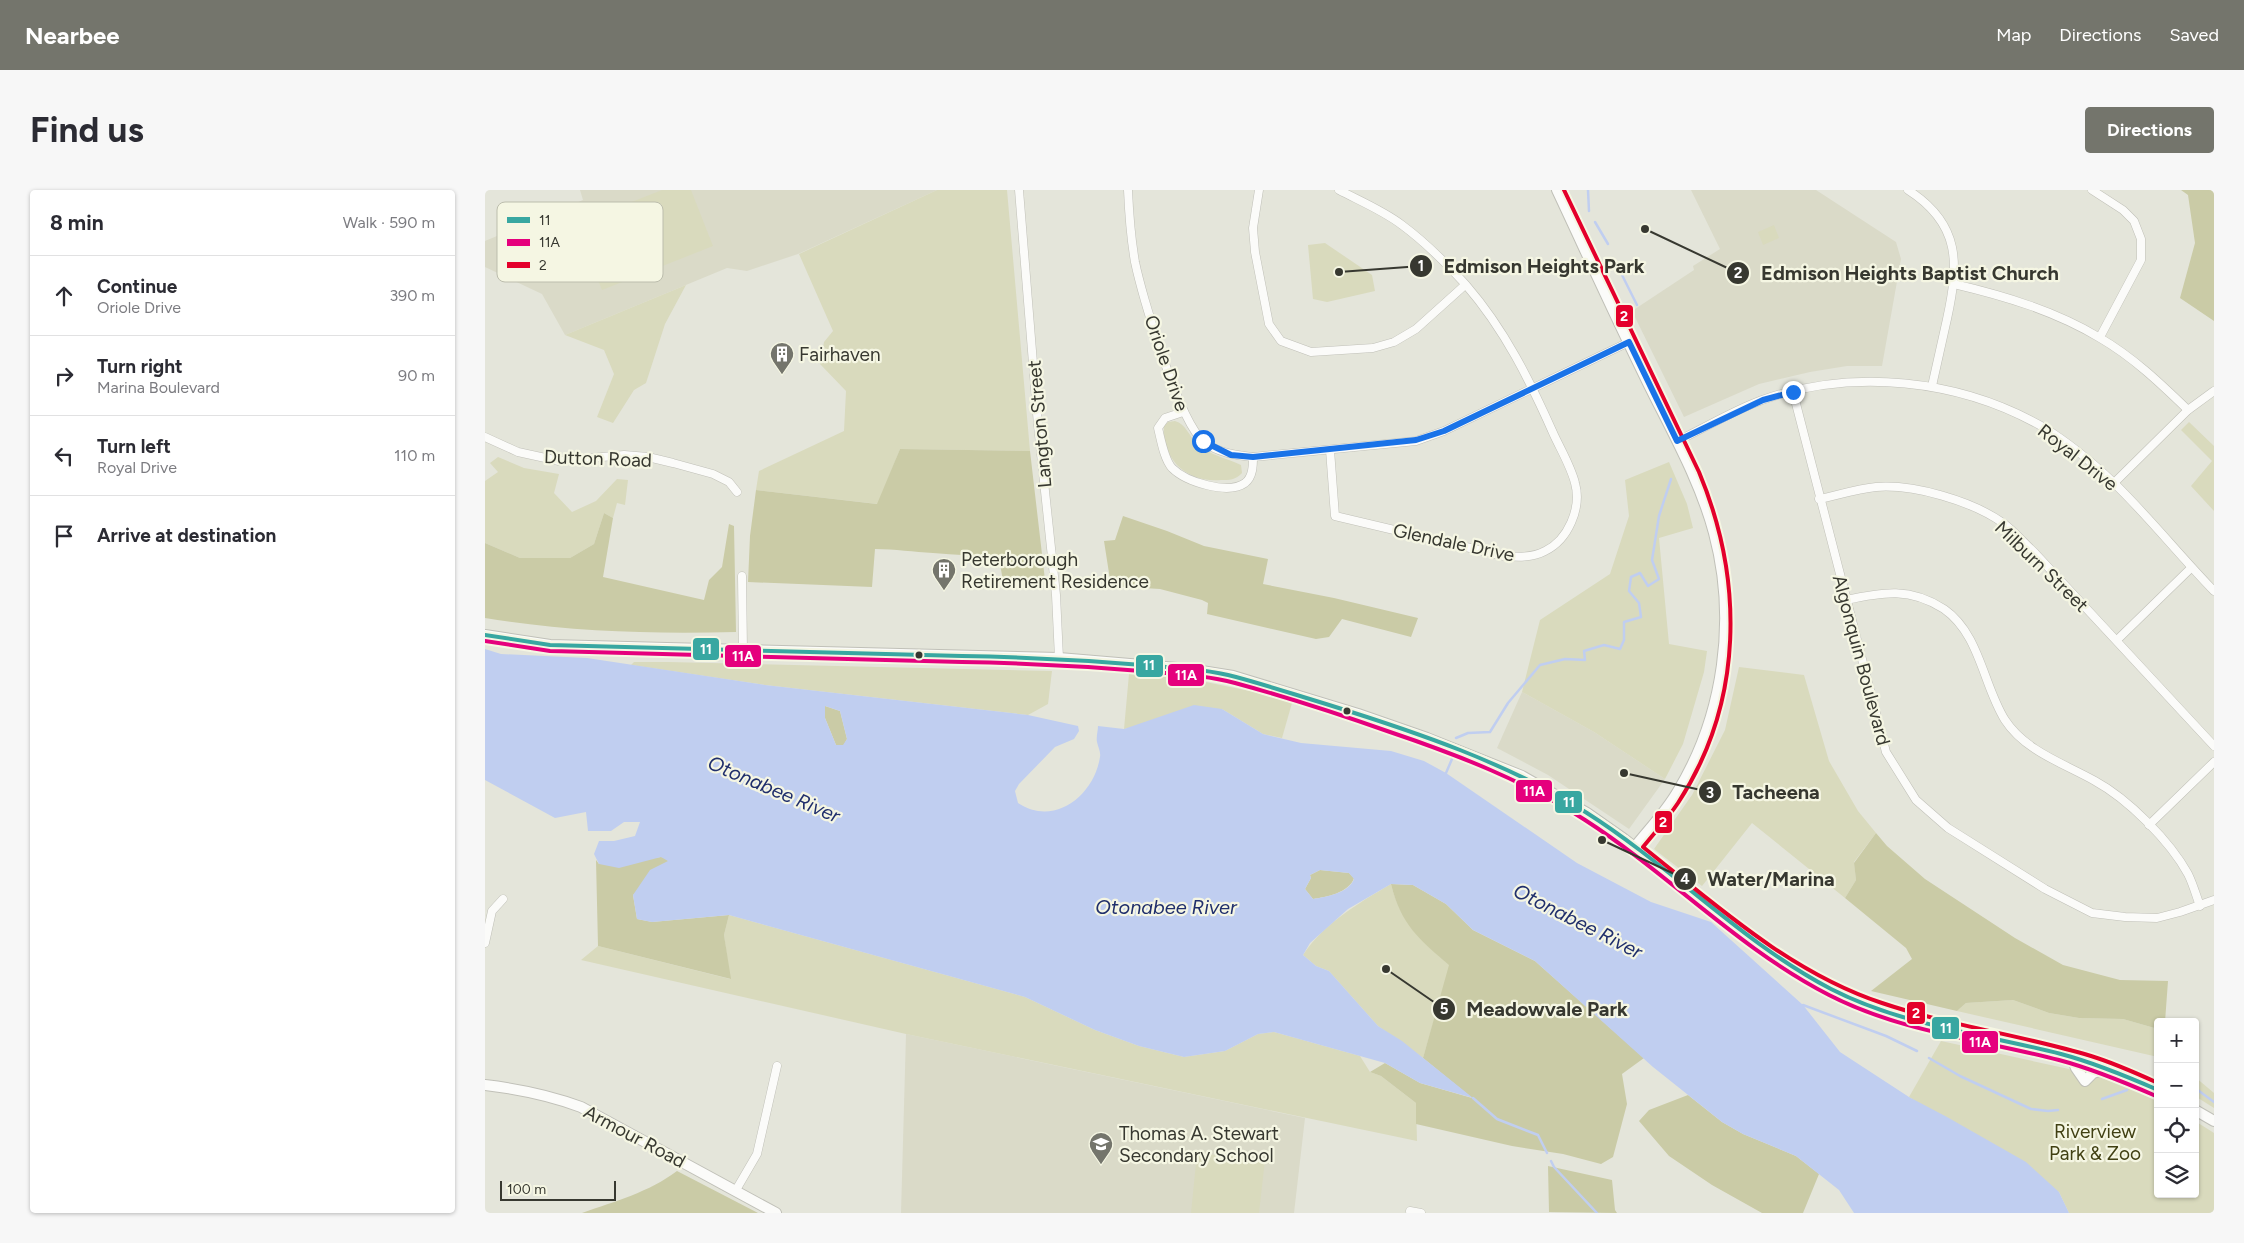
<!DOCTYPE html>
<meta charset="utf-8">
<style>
body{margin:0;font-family:Figtree,sans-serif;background:#f7f7f7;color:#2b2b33}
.controls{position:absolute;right:15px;bottom:15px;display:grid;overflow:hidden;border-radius:5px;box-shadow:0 1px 4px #0004}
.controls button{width:45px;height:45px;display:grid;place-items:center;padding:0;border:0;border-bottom:1px solid #e1e1e2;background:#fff;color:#2b2b33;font:25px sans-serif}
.scale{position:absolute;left:15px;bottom:12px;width:116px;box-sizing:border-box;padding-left:5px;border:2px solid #373830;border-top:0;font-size:14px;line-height:18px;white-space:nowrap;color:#373830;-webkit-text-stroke:4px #f5f6e3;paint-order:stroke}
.stop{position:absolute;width:15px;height:15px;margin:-11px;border:4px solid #1a73e8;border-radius:50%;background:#fff}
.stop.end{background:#1a73e8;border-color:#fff;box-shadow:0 1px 5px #0008}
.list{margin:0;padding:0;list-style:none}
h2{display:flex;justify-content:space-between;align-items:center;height:65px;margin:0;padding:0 20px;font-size:21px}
h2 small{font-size:16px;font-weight:400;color:#7c7c81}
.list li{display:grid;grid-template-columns:32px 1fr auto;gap:15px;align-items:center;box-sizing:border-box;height:80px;padding:0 20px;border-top:1px solid #e1e1e2}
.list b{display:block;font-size:19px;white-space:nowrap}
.list p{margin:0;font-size:16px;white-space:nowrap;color:#7c7c81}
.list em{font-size:16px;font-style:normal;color:#7c7c81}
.icon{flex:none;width:28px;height:28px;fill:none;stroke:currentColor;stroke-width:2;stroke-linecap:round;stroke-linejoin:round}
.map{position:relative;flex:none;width:1729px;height:1023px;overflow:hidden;border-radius:5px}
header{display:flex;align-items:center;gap:30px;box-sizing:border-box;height:70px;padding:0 25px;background:#74756c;color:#fff}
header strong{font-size:24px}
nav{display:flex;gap:28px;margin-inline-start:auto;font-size:18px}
.intro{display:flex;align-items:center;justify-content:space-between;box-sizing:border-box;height:120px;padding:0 30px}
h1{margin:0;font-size:35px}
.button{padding:12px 22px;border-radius:5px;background:#74756c;color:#fff;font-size:18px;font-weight:700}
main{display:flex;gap:30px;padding:0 30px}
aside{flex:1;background:#fff;border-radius:5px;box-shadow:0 1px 4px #0004}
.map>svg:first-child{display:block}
.built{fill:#dadac8}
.green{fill:#d9dabd}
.forest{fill:#cacba6}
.water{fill:#c0cef0;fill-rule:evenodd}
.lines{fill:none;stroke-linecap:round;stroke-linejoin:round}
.stream{stroke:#c0cef0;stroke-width:2.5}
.street-casing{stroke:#c0c0b8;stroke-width:9}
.secondary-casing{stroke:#c0c0b8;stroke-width:12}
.street{stroke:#fbfbf9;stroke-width:8}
.secondary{stroke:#fbfbf9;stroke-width:10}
.bus-1-casing{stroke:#f5f6e3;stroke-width:8}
.bus-2-casing{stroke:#f5f6e3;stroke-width:8}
.bus-3-casing{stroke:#f5f6e3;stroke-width:8}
.bus-1{stroke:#38a7a1;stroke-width:4}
.bus-2{stroke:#e5007d;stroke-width:4}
.bus-3{stroke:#e4002b;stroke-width:4}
.route{stroke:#1a73e8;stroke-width:6}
.bus-dot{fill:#373830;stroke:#f5f6e3;stroke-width:2}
.labels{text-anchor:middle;stroke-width:4.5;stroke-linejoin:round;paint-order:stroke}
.poi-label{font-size:19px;fill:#373830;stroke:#f5f6e3;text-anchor:start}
.street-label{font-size:19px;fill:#373830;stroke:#f5f6e3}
.park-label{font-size:19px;fill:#414013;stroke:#f5f6e3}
.water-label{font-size:20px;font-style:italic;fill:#202f6c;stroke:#f5f6e3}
.key{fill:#f5f6e3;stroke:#bcbdad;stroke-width:1}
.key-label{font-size:14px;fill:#373830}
.leader{fill:none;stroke:#373830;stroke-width:2}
.callout-dot{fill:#373830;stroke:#f5f6e3;stroke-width:2}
.mark-label{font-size:15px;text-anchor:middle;font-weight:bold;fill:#fff}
.callout-label{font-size:20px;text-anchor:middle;font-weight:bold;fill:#373830;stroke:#f5f6e3;stroke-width:4.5;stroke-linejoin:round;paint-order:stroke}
.line-badge{stroke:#f5f6e3;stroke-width:2}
.badge-label{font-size:14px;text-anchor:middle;font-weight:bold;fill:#fff}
</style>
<header>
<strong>Nearbee</strong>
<nav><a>Map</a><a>Directions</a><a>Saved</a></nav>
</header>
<div class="intro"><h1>Find us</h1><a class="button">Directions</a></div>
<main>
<aside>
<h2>8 min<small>Walk · 590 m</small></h2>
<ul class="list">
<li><svg class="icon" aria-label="ahead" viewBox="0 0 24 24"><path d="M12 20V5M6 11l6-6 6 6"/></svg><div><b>Continue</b><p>Oriole Drive</p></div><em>390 m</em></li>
<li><svg class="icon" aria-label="right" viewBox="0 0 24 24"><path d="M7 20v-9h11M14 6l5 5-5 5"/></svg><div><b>Turn right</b><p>Marina Boulevard</p></div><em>90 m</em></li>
<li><svg class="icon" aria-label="left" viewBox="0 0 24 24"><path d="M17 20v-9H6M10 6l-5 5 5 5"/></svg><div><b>Turn left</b><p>Royal Drive</p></div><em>110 m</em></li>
<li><svg class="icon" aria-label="arrive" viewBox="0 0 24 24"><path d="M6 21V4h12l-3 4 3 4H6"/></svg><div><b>Arrive at destination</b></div></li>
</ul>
</aside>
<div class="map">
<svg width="1729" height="1023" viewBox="0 0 1729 1023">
<rect width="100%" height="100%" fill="#e4e5da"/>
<!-- built -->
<g class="built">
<path d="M95,0H452L313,64L262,81L242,78L80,145L57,104L0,77V51L98,10Z"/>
<path d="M1206,0H1331L1411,52L1416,69L1397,176H1362L1325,182L1274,194L1199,227L1147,121L1209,80L1208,76L1235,59Z"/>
<path d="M1037,502L1109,542L1180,589L1144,639L1063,585L1012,558Z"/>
<path d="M421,844L820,928L809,1023H416Z"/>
</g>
<!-- green -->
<g class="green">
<path d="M177,0H206L228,56L117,100L91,34Z"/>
<path d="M452,0H522L545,261L415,259L393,314L271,300L274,281L359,241L361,201L335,174L339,152L348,141L314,64Z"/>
<path d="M1289,35L1294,48L1278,55L1273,42Z"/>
<path d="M840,53L887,85L890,101L842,112L828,109L823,55Z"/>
<path d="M201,95L180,134L161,193L149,200L128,233L112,227L129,184L119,160L80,145Z"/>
<path d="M690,231C701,234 704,246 712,254C725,265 741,268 756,275L757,283C751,290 744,290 736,290C702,293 677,270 679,236L683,232Z"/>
<path d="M1704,232L1729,256V321L1706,296L1727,271L1696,240Z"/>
<path d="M13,267L39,278L74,284L69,303L87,322L111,311L132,289L143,290L140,315L132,313L128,328L119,323L109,354L85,368H35L0,353V291L13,282L5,273Z"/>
<path d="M1184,272L1202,314L1208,338L1174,348L1184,454L1222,461L1219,482L1198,554L1180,589L1109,542L1037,502L1055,430L1125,384L1144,326L1140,290Z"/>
<path d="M149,472H183L567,481L563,514L543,525L280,495L146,475Z"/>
<path d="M1254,477L1319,485L1344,571L1373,621L1391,643L1369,672L1371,690L1360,708L1267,633L1217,696L1169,659L1207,605L1240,540Z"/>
<path d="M644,484L706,489L765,501L807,513L797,548L778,544L737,519L639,539Z"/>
<path d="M906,694C915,731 936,751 965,775L938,868L893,836L844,781L831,776L818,765C839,733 874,713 906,694Z"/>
<path d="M244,725L540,807L610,840L654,856L699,867L740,861L773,844L789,842L875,866L885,882L896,886L931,913L932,951L421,844L96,770L113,756L245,789L239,745Z"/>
<path d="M1528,810L1564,823L1594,828L1638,829L1673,839V867L1472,821L1481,813Z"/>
<path d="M1456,851L1607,884L1673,911V1004H1710V931L1729,943V1023H1584L1574,1002L1424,907Z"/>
<path d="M1710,887L1729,903V918L1710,906Z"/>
<path d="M712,963L780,970L774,1023H706Z"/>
</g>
<!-- forest -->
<g class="forest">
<path d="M1696,0H1729V131L1695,108L1710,53L1703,5Z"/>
<path d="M415,259L545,261L560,390L518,391L514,368C492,365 470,365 448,363C429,362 410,359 390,359L387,397L263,392L265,346L271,300L392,314Z"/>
<path d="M119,323L128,328L118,387L219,410L224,390L237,377L244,334L249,336L251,442C167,444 83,442 0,428V353L35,368H85L109,354Z"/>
<path d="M638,326L682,341L719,356L783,369L778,394L849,408L933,428L926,447L857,429L844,447L831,449L722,424L723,413L717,410L675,399L626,396L619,351L630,350Z"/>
<path d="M340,516L355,521L362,549L359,555H351L340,528Z"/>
<path d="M1391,643L1402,656L1440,689L1530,748L1578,775L1635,790L1683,791L1680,832H1673V839L1638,829L1594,828L1564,823L1528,810L1481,813L1472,821L1386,801L1427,769L1421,758L1360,708L1371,690L1369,673Z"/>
<path d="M176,667L181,668L184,672L148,705L152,729L167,732L244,725L239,745L246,789L113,756L111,670L114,674Z"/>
<path d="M835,680L864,683L869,688C864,703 841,707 828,709L820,699L826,688L825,685Z"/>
<path d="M906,694L928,695L961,714L988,740L1050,771L1159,868L1137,884L1142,914L1128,967L1116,974L1078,964L1027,956L931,934V913L896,886L885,882L900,873L935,893L987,908L938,868L964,775C934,749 916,735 906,694Z"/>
<path d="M1203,905L1237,932L1258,944L1311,966L1334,984L1318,1023H1277L1227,995L1184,966L1154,931L1164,920Z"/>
<path d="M1063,976L1127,990L1130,1020L1132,1023L1064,1022Z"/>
<path d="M192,981L273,1023H97C131,1011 164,1002 192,981Z"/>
</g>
<!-- water -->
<path class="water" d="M0,459L16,464L102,468L280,495L543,525L593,536L594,541L589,549L570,557L534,594L530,601L533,613C569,637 609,606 615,567C616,562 613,557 612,552C611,547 613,541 613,536L639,539L709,515L737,519L778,544L816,553L906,561L939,571L961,583L1092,673L1166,712L1226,732L1318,815L1355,862L1424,907L1462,927L1541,972L1574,1002L1584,1023H1369L1354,1000L1311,966L1258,944L1237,932L1168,877L1050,771L988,740L961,714L928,695L906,694L863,719L825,753L818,765L831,776L844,781L893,836L917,851L988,908L935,893L900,873L789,842L773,844L740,861L699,867L654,856L610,840L540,807L244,725L167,732L152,729L148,705L165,680L183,671L176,667L134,678L114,674L109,664L114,651H129L150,646L155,632H139L126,641H103L101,622L70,628L0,590ZM340,516L355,521L362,549L358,555H351L340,528ZM835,680L864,683L869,689C864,703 841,707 828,709L820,699L826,688L825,685Z"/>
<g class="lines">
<!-- stream -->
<g class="stream">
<path d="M1103,0L1104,21"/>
<path d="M1110,32L1123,54"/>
<path d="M1134,79L1152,115"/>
<path d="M971,548L983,543L1005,542L1023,513L1055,475L1080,469L1100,470L1099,461L1119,455L1135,459L1139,450V432L1156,427L1154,413L1144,401L1146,387L1155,383L1163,396L1174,389L1167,370L1174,326L1186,289"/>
<path d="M961,583L967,569"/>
<path d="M1318,815L1401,846L1432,861"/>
<path d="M1444,868L1475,886L1546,919L1563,921L1573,920"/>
<path d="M1710,898L1729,912"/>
<path d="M988,908L1012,929L1053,945L1062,963"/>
<path d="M1617,909L1642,900"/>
<path d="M1066,971L1069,977L1112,1023"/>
</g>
<!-- street casing -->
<g class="street-casing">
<g id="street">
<path d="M534,0L553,235L571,405L574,468"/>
<path d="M643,0C644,23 646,49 650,72C657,106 694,232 719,252C733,263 751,265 768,267L931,251L959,241L1144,152"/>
<path d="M774,0L768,38L770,62L784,134L796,151L826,162L888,158L909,152L931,139L980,95"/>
<path d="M1423,0C1476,34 1474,74 1462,129C1457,151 1452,174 1447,196"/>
<path d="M1607,0L1638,20L1649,31L1656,49V70L1615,147"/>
<path d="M1469,94C1520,106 1570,121 1615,148C1648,167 1676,194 1703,220"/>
<path d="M1308,202L1401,562L1431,610L1463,638L1560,699L1607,723L1640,727L1672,728L1695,722L1729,710"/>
<path d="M698,222L680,228L673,238C676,250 679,269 687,278C701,292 743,305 760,293C768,287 768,275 768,267"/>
<path d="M0,247L33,262L74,271L139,265L163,267L188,273L228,284L244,292L252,302"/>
<path d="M1192,251C1220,238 1247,221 1277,210C1368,178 1474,189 1558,237C1581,251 1609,274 1629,293C1664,327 1695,366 1729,401"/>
<path d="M845,260L850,326L1019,366C1032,367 1047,368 1060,361C1083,350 1097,318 1090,293C1086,277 1076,260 1069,245C1045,191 1020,140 981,95C962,74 940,52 917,35C899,21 875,11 854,0"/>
<path d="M1629,293L1703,220L1729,201"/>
<path d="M1334,309C1353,305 1372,299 1391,297C1429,294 1487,311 1518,333C1529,341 1539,353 1549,362L1729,556"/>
<path d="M257,386L258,461"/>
<path d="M1361,410C1398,402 1425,397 1459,419C1495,444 1498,495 1520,530C1540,561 1580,574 1610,591C1643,609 1685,651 1703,684C1708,694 1711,705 1715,716"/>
<path d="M1632,450L1706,378"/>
<path d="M1664,635L1729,572"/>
<path d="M0,753L7,721L18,709"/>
<path d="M251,1000L272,964L292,876"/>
<path d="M925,1021L936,1023"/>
</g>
</g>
<!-- secondary casing -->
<g class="secondary-casing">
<g id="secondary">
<path d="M1072,0C1102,64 1131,128 1162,191C1186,240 1215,290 1229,343C1252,429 1239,525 1193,601C1181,622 1164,639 1149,658"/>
<path d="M0,445L65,455L574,468L704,479L748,486L873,524L942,548L1037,586L1102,623L1139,649L1268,751L1307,777L1348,800L1391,819L1437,833L1576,864L1622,878L1673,900"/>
<path d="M1587,868L1591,878L1600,891L1608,883L1622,878"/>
<path d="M0,895C34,899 64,905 96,917L291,1023"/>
<path d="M1710,920L1729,931"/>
</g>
</g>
<!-- street -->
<use href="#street" class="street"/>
<!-- secondary -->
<use href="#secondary" class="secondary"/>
<!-- bus-1 casing -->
<g class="bus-1-casing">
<path id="bus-1" d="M0,445L65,455C202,459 340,462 477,466C537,467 597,470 657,475C688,478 721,479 751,487C781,495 811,505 841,514C931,542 1023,573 1102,623C1187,677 1256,752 1346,799C1418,836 1499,844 1576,864C1610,873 1641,886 1673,900"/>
</g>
<!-- bus-2 casing -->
<g class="bus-2-casing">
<path id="bus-2" d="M0,451L65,461C202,465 339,468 477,472C537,473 596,476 656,481C687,484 720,485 750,493C802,507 854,524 905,542C973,565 1040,591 1100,630C1184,684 1254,759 1344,805C1416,842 1497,850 1574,870C1608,879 1639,892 1671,906"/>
</g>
<!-- bus-3 casing -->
<g class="bus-3-casing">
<path id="bus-3" d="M1079,0L1214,282C1259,390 1259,512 1193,613C1183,628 1170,642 1158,657C1232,716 1306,783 1397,813C1465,836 1537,845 1606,866C1629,873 1651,883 1673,893"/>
</g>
<!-- bus-1 -->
<use href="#bus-1" class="bus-1"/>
<!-- bus-2 -->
<use href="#bus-2" class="bus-2"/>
<!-- bus-3 -->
<use href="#bus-3" class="bus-3"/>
</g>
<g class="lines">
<!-- route -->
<path class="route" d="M718,251L746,265L768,267L931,250L959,241L1144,152L1192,251L1278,210L1308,202"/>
</g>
<!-- icons -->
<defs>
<g id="building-pin" transform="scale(1.25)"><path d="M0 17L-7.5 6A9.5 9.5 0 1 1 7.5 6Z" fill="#74756c" stroke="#f5f6e3"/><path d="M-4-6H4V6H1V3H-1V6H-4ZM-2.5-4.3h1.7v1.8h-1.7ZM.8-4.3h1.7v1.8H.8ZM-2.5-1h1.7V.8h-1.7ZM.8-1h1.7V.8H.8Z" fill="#fff"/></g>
<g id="school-pin" transform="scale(1.25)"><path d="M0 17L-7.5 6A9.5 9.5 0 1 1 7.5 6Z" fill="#74756c" stroke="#f5f6e3"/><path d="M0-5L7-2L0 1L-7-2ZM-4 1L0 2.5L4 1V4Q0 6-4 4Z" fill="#fff"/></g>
</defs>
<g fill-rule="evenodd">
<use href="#building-pin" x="297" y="164"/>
<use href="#building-pin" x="459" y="380"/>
<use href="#school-pin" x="616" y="954"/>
</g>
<!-- markers -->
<g class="bus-dot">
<circle cx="434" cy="465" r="4.5"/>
<circle cx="862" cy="521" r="4.5"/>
</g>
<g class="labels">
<!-- poi labels -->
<g class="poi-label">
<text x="314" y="171">Fairhaven</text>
<text x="476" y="376">Peterborough<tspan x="476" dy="22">Retirement Residence</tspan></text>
<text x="634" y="950">Thomas A. Stewart<tspan x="634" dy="22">Secondary School</tspan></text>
</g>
<!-- street labels -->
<g class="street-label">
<text transform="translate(682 173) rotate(71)" y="7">Oriole Drive</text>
<text transform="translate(554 234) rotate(-95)" y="7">Langton Street</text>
<text transform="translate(1593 267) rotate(38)" y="7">Royal Drive</text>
<text transform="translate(113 268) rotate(2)" y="7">Dutton Road</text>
<text transform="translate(969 352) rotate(12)" y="7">Glendale Drive</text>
<text transform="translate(1557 376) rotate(44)" y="7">Milburn Street</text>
<text transform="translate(1377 470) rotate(75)" y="7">Algonquin Boulevard</text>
<text transform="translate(150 946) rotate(28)" y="7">Armour Road</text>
</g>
<!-- park labels -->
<g class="park-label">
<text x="1610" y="948">Riverview<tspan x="1610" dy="22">Park &amp; Zoo</tspan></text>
</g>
<!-- water labels -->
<g class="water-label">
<text transform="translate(289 599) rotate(23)" y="7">Otonabee River</text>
<text x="681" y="724">Otonabee River</text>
<text transform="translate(1093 731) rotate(27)" y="7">Otonabee River</text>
</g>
</g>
<!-- legend -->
<rect x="12" y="12" width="166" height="80" rx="8" class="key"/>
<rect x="22" y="27" width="23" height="6" fill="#38a7a1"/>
<rect x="22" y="49" width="23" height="7" fill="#e5007d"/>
<rect x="22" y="72" width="23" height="6" fill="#e4002b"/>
<g class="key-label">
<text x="54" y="35">11</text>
<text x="54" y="57">11A</text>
<text x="54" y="80">2</text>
</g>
<!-- callouts -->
<path class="leader" d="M854 82L936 76M1160 39L1253 83M1139 583L1225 602M1117 650L1200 689M901 779L959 819"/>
<g class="callout-dot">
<circle cx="854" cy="82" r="5"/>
<circle cx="1160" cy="39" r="5"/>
<circle cx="1139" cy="583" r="5"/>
<circle cx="1117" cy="650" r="5"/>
<circle cx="901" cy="779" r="5"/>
<circle cx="936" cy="76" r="12"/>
<circle cx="1253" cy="83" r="12"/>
<circle cx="1225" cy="602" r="12"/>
<circle cx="1200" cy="689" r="12"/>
<circle cx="959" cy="819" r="12"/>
</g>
<g class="mark-label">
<text x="936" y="81">1</text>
<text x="1253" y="88">2</text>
<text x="1225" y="608">3</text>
<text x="1200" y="694">4</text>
<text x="959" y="824">5</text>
</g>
<g class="callout-label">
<text x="1059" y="83">Edmison Heights Park</text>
<text x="1425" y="90">Edmison Heights Baptist Church</text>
<text x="1291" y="609">Tacheena</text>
<text x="1286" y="696">Water/Marina</text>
<text x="1062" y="826">Meadowvale Park</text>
</g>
<g class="line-badge">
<rect x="1130" y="114" width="19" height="24" rx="5" fill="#e4002b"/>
<rect x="207" y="447" width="28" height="24" rx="5" fill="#38a7a1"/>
<rect x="239" y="454" width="38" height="24" rx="5" fill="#e5007d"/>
<rect x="650" y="464" width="29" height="24" rx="5" fill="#38a7a1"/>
<rect x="682" y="473" width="38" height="24" rx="5" fill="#e5007d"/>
<rect x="1030" y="589" width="38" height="24" rx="5" fill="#e5007d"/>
<rect x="1069" y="600" width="29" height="24" rx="5" fill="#38a7a1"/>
<rect x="1169" y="620" width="19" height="24" rx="5" fill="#e4002b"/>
<rect x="1421" y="811" width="20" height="24" rx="5" fill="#e4002b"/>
<rect x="1446" y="826" width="29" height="24" rx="5" fill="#38a7a1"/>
<rect x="1476" y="840" width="38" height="24" rx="5" fill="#e5007d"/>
</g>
<g class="badge-label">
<text x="1139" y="131">2</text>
<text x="221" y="464">11</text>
<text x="258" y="471">11A</text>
<text x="664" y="480">11</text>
<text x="701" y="490">11A</text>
<text x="1049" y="606">11A</text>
<text x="1084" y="617">11</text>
<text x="1178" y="637">2</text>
<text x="1431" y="828">2</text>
<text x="1461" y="843">11</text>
<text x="1495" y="857">11A</text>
</g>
</svg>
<div class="controls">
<button>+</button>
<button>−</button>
<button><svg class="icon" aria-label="locate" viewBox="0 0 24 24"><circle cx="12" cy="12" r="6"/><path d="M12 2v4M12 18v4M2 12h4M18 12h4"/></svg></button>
<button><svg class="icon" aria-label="layers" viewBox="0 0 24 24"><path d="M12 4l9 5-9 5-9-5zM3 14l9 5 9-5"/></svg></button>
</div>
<div class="scale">100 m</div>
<div class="stop" style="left:718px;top:251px"></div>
<div class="stop end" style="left:1308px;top:202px"></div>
</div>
</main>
